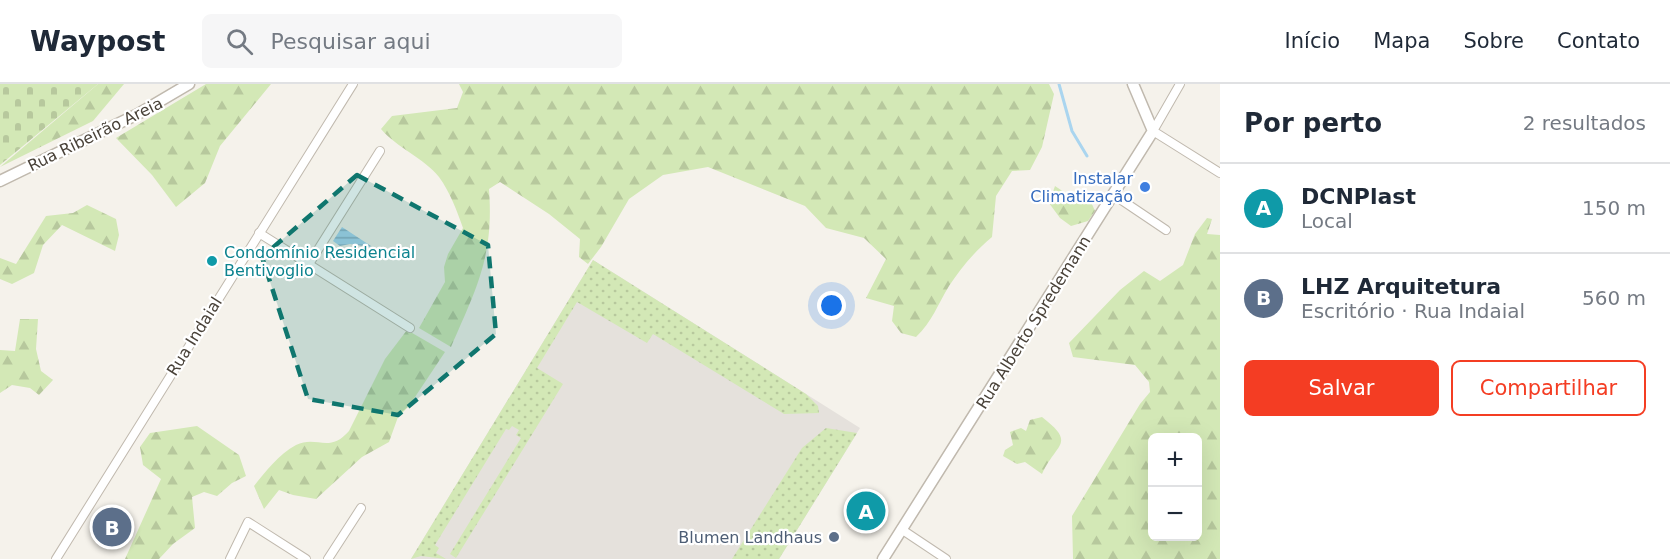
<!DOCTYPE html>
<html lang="pt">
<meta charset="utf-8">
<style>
body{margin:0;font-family:"DejaVu Sans",sans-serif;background:#f6f6f7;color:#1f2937}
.controls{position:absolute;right:18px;bottom:18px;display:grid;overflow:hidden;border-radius:9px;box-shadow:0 6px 24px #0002}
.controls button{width:54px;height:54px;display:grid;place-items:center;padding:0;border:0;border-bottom:2px solid #e0e1e3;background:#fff;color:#1f2937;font:30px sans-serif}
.you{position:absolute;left:832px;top:222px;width:21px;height:21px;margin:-15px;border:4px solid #fff;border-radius:50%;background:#1a73e8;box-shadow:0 0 0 9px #1a73e833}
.badge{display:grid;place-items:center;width:39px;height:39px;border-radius:50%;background:#f43d23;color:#fff;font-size:20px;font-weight:700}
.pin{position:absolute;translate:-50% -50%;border:3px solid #fff;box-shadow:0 2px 6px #0006}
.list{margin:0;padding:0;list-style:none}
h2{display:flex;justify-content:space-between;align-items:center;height:78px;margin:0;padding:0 24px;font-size:26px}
h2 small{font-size:20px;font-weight:400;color:#747a83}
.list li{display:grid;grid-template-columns:39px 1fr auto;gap:18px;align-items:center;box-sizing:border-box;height:90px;padding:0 24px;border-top:2px solid #e0e1e3}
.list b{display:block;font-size:22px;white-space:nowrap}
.list p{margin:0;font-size:20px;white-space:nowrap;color:#747a83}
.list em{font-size:20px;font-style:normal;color:#747a83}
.actions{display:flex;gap:12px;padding:18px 24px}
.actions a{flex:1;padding:14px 0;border:2px solid #f43d23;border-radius:9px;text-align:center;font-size:21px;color:#f43d23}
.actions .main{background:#f43d23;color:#fff}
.icon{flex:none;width:33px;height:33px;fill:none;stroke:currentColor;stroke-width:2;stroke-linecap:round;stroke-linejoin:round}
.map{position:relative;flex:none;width:1220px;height:475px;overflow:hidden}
header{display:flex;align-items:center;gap:36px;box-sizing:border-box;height:84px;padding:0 30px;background:#fff;border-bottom:2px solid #e0e1e3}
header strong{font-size:28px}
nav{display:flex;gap:33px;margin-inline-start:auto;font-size:21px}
.search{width:420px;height:54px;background:#f6f6f7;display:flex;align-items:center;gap:15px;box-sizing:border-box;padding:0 21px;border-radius:9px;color:#747a83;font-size:22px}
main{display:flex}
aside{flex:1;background:#fff}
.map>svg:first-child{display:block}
.industrial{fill:#e5e1dc}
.grass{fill:url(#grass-dots)}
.forest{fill:url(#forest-firs);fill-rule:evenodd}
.cemetery{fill:url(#cemetery-stones)}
.water{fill:url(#water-rules)}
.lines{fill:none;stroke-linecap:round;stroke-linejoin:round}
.stream{stroke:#aad5ef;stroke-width:3}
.minor-casing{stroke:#c0b9ae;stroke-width:10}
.tertiary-casing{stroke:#c0b9ae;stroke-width:13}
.minor{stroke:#fff;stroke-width:8}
.tertiary{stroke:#fff;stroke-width:10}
.marked{fill:#0f766e;fill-opacity:0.2;stroke:#0f766e;stroke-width:4.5;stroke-dasharray:12 8;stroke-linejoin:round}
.shop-dot{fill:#3f7fe0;stroke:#fff;stroke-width:2}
.culture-dot{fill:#0f9aa8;stroke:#fff;stroke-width:2}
.service-dot{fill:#5c6f8a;stroke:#fff;stroke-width:2}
.labels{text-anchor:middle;stroke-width:4.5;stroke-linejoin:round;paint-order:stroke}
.street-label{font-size:16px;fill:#494239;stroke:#fff}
.shop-label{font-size:16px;fill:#366cbe;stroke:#fff;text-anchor:end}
.culture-label{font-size:16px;fill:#0d838f;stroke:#fff;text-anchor:start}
.service-label{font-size:16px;fill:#4e5e75;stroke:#fff;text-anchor:end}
</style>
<header>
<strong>Waypost</strong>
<div class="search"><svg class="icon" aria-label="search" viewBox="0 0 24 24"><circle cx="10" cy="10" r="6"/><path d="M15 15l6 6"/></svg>Pesquisar aqui</div>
<nav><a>Início</a><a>Mapa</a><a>Sobre</a><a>Contato</a></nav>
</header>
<main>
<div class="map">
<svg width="1220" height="475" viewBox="0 0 1220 475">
<defs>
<pattern id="grass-dots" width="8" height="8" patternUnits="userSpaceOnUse" patternTransform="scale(1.5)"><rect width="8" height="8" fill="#d3e8b6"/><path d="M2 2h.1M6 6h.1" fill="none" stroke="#b7c89d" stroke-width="1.8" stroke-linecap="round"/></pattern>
<pattern id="forest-firs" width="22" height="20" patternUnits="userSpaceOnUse" patternTransform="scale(1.5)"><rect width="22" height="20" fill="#d3e8b6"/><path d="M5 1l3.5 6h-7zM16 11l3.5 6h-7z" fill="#b7c89d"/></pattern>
<pattern id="cemetery-stones" width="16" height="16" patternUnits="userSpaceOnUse" patternTransform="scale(1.5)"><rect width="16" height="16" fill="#d3e8b6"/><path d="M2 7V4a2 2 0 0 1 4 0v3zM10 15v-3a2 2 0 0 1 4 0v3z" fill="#b7c89d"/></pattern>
<pattern id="water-rules" width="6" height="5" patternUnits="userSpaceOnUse" patternTransform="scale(1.5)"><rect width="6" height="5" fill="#aad5ef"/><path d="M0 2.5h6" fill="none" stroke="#8caec3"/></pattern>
</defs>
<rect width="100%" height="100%" fill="#f5f2eb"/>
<!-- industrial -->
<path class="industrial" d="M593,176L860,344L779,475H411Z"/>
<!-- grass -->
<g class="grass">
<path d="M593,176L806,310L818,322L819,329L784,330L653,250L647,259L577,218L537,284L563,300L456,474L450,470L521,354L516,351L519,346L512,342L509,346L506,345L435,461L439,464L436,469L446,475L421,472L411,475Z"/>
<path d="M826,344L857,349L779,475H732L802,364Z"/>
</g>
<!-- forest -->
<g class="forest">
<path d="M98,0H124L93,37L0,83Z"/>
<path d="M206,0H271L220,62L205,99L176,123L152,91L116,54Z"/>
<path d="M459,0H1049L1054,10L1042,63L1030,86L1012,87L996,112L992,153C975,167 961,184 949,202C938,220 932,238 916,253L901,249L892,237L894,222L866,214L886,175L864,154L826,144L805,122L708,83L663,91L629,115L601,163L588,180L579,173L580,155L549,130L500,98L489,105C494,172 477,203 451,263L419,244L445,198L444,183L448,170L463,144C457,127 450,108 439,93C424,74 397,64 381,45L392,32L457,24L463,8Z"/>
<path d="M1055,102L1073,114L1091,118L1095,127L1088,137L1071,142L1060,134L1049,119Z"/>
<path d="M87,121L116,135L119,151L115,167L62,141L43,161L34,189L12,200L0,195V174L16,180L46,132L73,129Z"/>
<path d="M1207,134L1212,135L1207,150L1220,151V475H1073L1072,432L1140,320L1150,308L1149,298L1135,281L1073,273L1069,259L1120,206L1144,187L1160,197L1183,181L1195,150ZM1152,354H1198V452H1152Z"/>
<path d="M20,235H38L36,265L41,287L53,296L39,311L30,304L12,301L0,309V266L15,267Z"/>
<path d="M407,246L445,268L409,322L398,333L389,358L362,373L316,415L293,411L279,406L264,425L254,402C265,388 279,370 296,361C317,351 329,370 349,347L385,275Z"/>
<path d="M1042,333C1077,360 1056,359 1042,390L1025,378L1017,380L1003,372L1005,366L1013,361L1010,348L1021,344L1026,347L1030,336Z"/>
<path d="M197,342L239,371L246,392L232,399L217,412L204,408L192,413L195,444L173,460L159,475H125L161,395L143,381L140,363L150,349Z"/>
</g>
<!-- cemetery -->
<path class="cemetery" d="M0,0H98L0,81Z"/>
<!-- water -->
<path class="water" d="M342,143L371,162L370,163L350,160L340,162L333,157Z"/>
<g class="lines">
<!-- stream -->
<path class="stream" d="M1059,0L1072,47L1087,72"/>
<!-- minor casing -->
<g class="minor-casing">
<g id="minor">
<path d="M1180,0L1153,47L1220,89"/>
<path d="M1114,111L1166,146"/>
<path d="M259,149L410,244"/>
<path d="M309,180L380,67"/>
<path d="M901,445L946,475"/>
<path d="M56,475L353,0"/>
<path d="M230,475L248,438L306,475"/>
<path d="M328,475L361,424"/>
</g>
</g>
<!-- tertiary casing -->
<g class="tertiary-casing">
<g id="tertiary">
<path d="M0,97L138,30L189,0"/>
<path d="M883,475L1153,47L1133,0"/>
</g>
</g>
<!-- minor -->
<use href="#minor" class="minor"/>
<!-- tertiary -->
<use href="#tertiary" class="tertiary"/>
</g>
<!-- marked area -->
<path class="marked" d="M357,91L488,161L496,250L398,331L308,315L262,173Z"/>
<!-- markers -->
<circle class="shop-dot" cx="1145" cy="103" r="6"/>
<circle class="culture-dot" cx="212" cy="177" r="6"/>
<circle class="service-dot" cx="834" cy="453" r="6"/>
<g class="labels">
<!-- street labels -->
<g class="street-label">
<text transform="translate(95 50) rotate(-26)" y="6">Rua Ribeirão Areia</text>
<text transform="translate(1033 238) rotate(-58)" y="6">Rua Alberto Spredemann</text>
<text transform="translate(194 252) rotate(-58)" y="6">Rua Indaial</text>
</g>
<!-- shop labels -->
<g class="shop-label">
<text x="1133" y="100">Instalar<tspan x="1133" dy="18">Climatização</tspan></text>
</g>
<!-- culture labels -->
<g class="culture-label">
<text x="224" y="174">Condomínio Residencial<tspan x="224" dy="18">Bentivoglio</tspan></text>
</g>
<!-- service labels -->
<g class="service-label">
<text x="822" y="459">Blumen Landhaus</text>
</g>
</g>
</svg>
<div class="controls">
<button>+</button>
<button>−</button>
</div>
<div class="you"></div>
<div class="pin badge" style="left:866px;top:427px;background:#0f9aa8">A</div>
<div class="pin badge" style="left:112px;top:443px;background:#5c6f8a">B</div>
</div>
<aside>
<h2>Por perto<small>2 resultados</small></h2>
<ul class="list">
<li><span class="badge" style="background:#0f9aa8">A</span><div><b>DCNPlast</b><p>Local</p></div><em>150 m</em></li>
<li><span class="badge" style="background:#5c6f8a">B</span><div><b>LHZ Arquitetura</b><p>Escritório · Rua Indaial</p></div><em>560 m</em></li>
</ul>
<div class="actions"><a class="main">Salvar</a><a>Compartilhar</a></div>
</aside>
</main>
